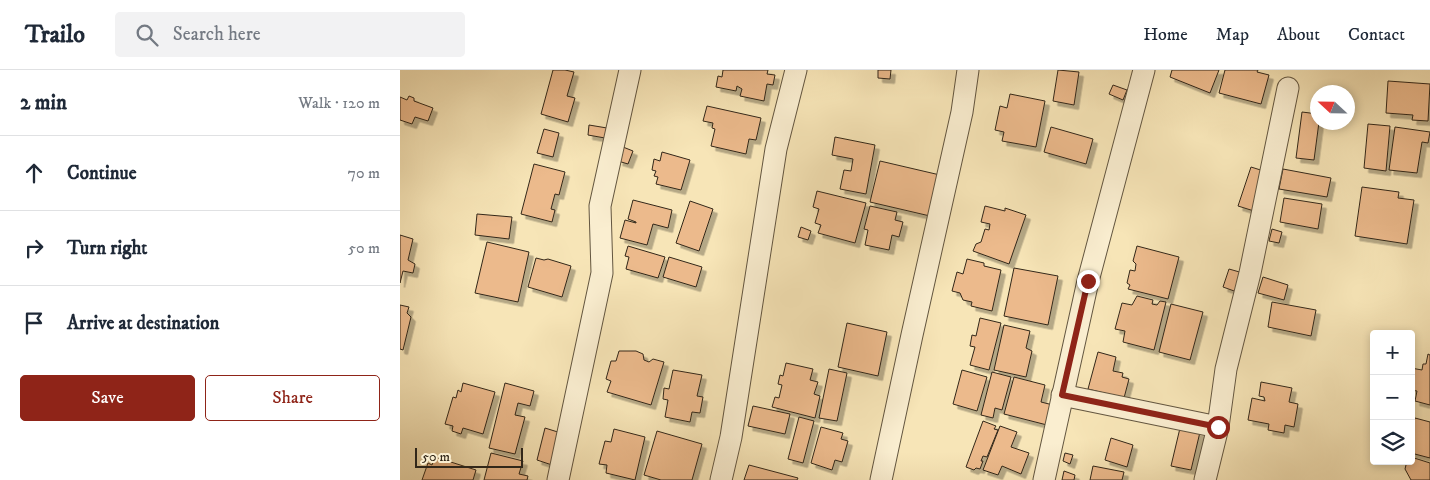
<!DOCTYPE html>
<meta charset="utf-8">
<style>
body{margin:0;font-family:"IM FELL DW Pica",serif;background:#f2f2f3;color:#1f2937}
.controls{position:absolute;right:15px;bottom:15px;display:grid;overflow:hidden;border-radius:5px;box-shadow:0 2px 8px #0003}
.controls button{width:45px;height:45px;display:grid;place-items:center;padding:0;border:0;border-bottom:1px solid #e0e1e3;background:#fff;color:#1f2937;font:25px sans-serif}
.compass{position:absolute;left:910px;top:15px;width:45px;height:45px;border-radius:50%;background:#fff;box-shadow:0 2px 8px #0003;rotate:292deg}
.scale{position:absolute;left:15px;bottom:12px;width:108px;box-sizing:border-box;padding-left:5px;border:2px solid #322719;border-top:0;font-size:14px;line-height:18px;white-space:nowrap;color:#322719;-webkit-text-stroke:4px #faeed0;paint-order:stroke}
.stop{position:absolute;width:15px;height:15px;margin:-11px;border:4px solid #8f2418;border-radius:50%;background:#fff}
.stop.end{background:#8f2418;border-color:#fff;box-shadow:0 1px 5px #0008}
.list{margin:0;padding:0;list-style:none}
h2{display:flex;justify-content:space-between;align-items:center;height:65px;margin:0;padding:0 20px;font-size:21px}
h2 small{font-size:16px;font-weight:400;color:#747a83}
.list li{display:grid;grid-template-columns:32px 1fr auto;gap:15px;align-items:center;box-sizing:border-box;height:75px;padding:0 20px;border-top:1px solid #e0e1e3}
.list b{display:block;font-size:19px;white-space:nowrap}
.list em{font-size:16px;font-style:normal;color:#747a83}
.actions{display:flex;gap:10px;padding:15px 20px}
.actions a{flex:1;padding:11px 0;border:1px solid #8f2418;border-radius:5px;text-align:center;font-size:18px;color:#8f2418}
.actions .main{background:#8f2418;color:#fff}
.icon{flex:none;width:28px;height:28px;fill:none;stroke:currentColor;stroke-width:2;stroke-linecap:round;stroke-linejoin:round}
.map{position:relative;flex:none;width:1030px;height:410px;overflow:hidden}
header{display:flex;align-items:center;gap:30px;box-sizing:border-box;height:70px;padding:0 25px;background:#fff;border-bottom:1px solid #e0e1e3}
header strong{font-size:24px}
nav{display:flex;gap:28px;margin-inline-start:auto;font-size:18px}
.search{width:350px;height:45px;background:#f2f2f3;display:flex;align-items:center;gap:12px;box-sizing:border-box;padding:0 18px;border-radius:5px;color:#747a83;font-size:19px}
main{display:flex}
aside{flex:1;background:#fff}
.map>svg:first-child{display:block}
.building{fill:#ecba8c;stroke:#322719;filter:url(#shadow)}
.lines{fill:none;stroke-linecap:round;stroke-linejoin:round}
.minor-casing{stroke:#635640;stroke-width:23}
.minor{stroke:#faeed0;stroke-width:21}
.route{stroke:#8f2418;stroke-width:6}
</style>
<header>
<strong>Trailo</strong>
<div class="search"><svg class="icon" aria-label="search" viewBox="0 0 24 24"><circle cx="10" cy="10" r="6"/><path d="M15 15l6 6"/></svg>Search here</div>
<nav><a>Home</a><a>Map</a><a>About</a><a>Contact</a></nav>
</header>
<main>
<aside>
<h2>2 min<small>Walk · 120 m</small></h2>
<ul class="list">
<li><svg class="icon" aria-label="ahead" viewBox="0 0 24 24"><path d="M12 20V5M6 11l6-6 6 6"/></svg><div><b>Continue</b></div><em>70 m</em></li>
<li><svg class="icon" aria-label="right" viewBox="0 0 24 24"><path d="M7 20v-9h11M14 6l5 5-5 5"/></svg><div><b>Turn right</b></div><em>50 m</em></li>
<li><svg class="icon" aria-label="arrive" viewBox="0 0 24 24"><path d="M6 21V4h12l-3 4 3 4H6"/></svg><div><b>Arrive at destination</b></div></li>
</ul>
<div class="actions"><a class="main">Save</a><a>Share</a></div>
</aside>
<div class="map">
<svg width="1030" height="410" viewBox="0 0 1030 410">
<defs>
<filter id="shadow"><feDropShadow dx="4.5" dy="4.5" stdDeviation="0" flood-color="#0004"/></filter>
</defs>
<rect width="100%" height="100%" fill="#f7e5b7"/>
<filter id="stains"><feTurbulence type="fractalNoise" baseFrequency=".004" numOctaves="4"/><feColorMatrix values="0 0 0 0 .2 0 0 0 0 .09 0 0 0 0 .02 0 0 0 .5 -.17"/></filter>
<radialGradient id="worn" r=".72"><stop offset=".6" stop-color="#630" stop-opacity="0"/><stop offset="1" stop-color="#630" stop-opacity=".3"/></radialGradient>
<!-- building -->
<g class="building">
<path d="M153,0H165L174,2L167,26L175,28L168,52L141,44Z"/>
<path d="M323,0H368L367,4L375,5L373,15L367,14L364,31L340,26L342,19L337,16L336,21L316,17L318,6L322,7Z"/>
<path d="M478,0H491L490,9L478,8Z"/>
<path d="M658,0L679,2L674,35L653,31Z"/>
<path d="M772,0H819L810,23L770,7Z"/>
<path d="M825,0H858L857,2L869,5L861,34L819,23Z"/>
<path d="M988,11L1030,14L1028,51L1012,50L1013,45L986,43Z"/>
<path d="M713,15L727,20L723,30L709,24Z"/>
<path d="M610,24L645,31L636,77L602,71L604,62L595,60L600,36L607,38Z"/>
<path d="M9,26L14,28V31L33,38L28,51L15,47L12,54L0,50V27L7,30Z"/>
<path d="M307,36L361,48L356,70L349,69L346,84L311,76L315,59L312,58L313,53L303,51Z"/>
<path d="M902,42L918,44V52H919L914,90L896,88Z"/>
<path d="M968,54L990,56L986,101L964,98Z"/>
<path d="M189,55L207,58L205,68L188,65Z"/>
<path d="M651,57L693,69L686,94L644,82Z"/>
<path d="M995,57L1030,62L1028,73L1022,72L1017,103L989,100Z"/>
<path d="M144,59L159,63L153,87L137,83Z"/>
<path d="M435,67L475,75L466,124L440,119L444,100L451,101L453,89L432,85Z"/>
<path d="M223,77L233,81L228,94L218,91Z"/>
<path d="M262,82L290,90L281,120L256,114L258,107L254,106L256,101L252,100L254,89L260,91Z"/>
<path d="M480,91L540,105L530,146L470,132Z"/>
<path d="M134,94L165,102L159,125L155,124L151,139L155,140L152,152L121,144Z"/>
<path d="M851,97L867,102L854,141L838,136Z"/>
<path d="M883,99L931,108L927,127L879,119Z"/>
<path d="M962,117L999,122L998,128L1014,130L1007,174L955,166Z"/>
<path d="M417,121L466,133L455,173L418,163L421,155L415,153L419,139L413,137Z"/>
<path d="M884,128L922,134L918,159L880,152Z"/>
<path d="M233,130L272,140L268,158L253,154L247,175L220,168L225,150L236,153V152L228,149Z"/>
<path d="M290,131L313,139L299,181L276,173Z"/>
<path d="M470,136L497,142L495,150L503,152L499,167L492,165L489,180L465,175L468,160L464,159Z"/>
<path d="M585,136L605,141V138L626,145L609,194L573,181L576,174L581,172L585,159L589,160L590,154L581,152Z"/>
<path d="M77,144L112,147L109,169L75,165Z"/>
<path d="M401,157L411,161L408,170L398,167Z"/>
<path d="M872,159L882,162L879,173L869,171Z"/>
<path d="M0,165L13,169L8,190L15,194L13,203L3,201L0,213Z"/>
<path d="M87,172L129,182L118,232L75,223Z"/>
<path d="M228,176L265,187L258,208L226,199L229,187L225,186Z"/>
<path d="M737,176L779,187L768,229L728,219L730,215L727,213L730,200L735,201L736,194L733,191Z"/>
<path d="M269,187L302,197L296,217L263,207Z"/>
<path d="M136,188L144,190L148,189L171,196L162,227L128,217Z"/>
<path d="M567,189L584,193V196L601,200L592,241L571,236L572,232L563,230L560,223L552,221L557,202L563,204Z"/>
<path d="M614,198L658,206L648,255L604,246Z"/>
<path d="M829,199L843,203L837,222L823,217Z"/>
<path d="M863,207L888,215L884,230L858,223Z"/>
<path d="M737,226L753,230L752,234L757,235L760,231L766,232L754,280L723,272L725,261L715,259L722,233L732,235Z"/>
<path d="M872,232L916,240L911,266L868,257Z"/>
<path d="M771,234L803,242L790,290L759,282Z"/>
<path d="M0,235L9,237L7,243L11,247L3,280L0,279Z"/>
<path d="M580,248L601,253L589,300L570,295L575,277L570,276L572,265L576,266Z"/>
<path d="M447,253L487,262L478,306L438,297Z"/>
<path d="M604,255L630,261L626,278L632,281L626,307L594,300Z"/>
<path d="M219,281H236L243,284L244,290L249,292L253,289L264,292L251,335L207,322L211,311L206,309L211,291H216Z"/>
<path d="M698,282L716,287L713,301L723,303L722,307L729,309L724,328L688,319Z"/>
<path d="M1028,284L1030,285V335L1015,331L1017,321L1011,320V298L1022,300L1023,294H1026Z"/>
<path d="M386,293L413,299L410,310L418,312L414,324L420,326L415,348L372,337L375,327L379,328L382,315L378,314L380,305L383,306Z"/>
<path d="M429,299L447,303L437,351L419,348Z"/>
<path d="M273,300L302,305L297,326L303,327L300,343L292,342L290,352L265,347L268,330L263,329L264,318L269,319Z"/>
<path d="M562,300L587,307L577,341L553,334Z"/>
<path d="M592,302L611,307L602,340L595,338L593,348L581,345Z"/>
<path d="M614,307L645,315L641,332L653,335L647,355L604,344Z"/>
<path d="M861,312L892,318L889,332L898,334L894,357L885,355L884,363L868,360L869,354L848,350L852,328L865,331L864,327L859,326Z"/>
<path d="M63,313L95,322L83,364L63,358L61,364L52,361L53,356L45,354L53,327L56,328L58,320L61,322Z"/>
<path d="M105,313L134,321L130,336L118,333L115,345L125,347L115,384L89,378Z"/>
<path d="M353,336L390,344L385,364L348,356Z"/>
<path d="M399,347L414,351L403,393L388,389Z"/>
<path d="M1015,348L1030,352V388L1011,383V363Z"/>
<path d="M583,351L596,356L594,359L598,360L587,387L583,386L581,391H583L580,399L576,398L574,400L566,397Z"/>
<path d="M600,356L617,362L611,377L629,383L621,404L602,396L598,405L583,400Z"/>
<path d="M421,357L443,363L441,369L448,371L442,392L435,390L432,400L411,393Z"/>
<path d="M145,358L161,363L152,395L137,390Z"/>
<path d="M780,358L800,362L791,400L771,396Z"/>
<path d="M214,359L245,367L235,410L206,403L207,395L199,394L205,371L211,372Z"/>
<path d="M257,361L302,374L292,410H261L244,405Z"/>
<path d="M711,368L733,375L727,397L705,390Z"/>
<path d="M91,383L123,391L119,404L128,406L127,410H84Z"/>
<path d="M665,383L673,385L670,394L663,391Z"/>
<path d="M35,387L76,400L73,410H22L28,393L32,395Z"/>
<path d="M1011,387L1030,393V410H1011L1005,399L1007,391H1011Z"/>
<path d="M349,395L398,408L397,410H344Z"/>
<path d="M693,396L724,402L722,410H690Z"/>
<path d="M664,401L675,405L674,410H662Z"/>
</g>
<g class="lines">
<!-- minor casing -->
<g class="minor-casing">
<g id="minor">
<path d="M662,325L818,357"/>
<path d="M158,410L202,203L200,136L230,0"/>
<path d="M321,410L331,367L376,79L396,0"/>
<path d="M481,410L512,265L562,42L568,0"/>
<path d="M644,410L688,211L744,0"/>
<path d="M805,410L818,357L826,299L850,203L888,18"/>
</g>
</g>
<!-- minor -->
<use href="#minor" class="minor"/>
</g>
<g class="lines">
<!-- route -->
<path class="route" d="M688,211L662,325L818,357"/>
</g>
<rect width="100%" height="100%" filter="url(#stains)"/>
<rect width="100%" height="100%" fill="url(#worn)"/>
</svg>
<div class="controls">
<button>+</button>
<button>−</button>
<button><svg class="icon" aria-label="layers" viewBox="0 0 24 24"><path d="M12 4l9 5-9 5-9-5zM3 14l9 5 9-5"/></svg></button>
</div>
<svg class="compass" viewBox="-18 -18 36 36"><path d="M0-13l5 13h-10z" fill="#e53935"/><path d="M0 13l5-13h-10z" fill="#747a83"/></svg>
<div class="scale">50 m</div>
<div class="stop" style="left:818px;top:357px"></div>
<div class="stop end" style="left:688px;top:211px"></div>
</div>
</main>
